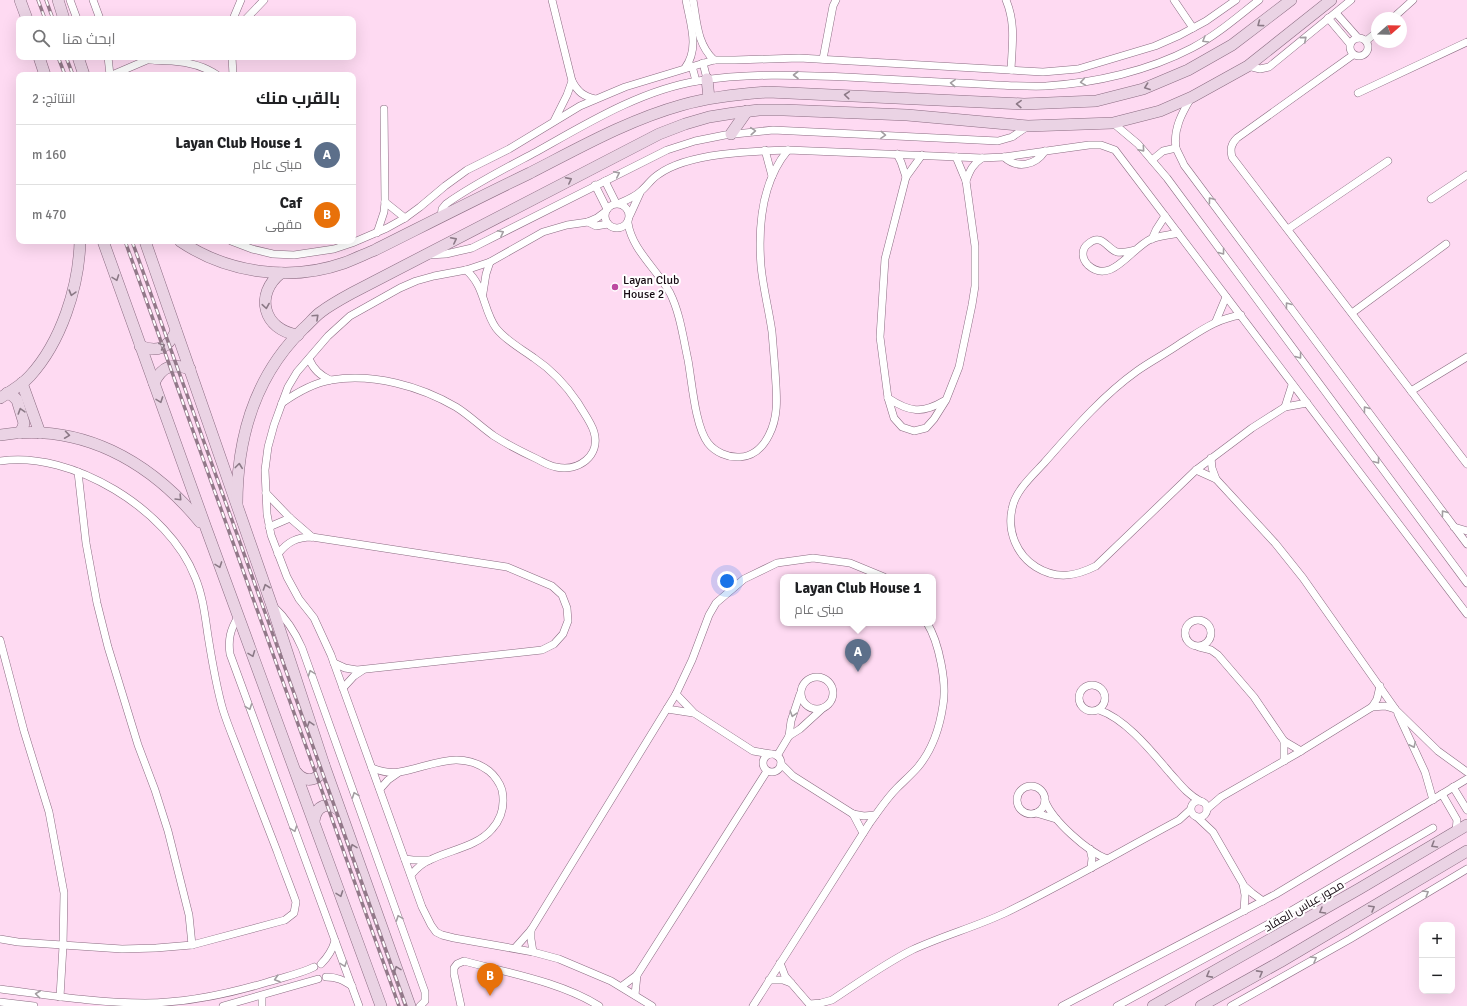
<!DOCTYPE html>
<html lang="ar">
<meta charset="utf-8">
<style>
body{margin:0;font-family:Signika,Cairo,sans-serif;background:#f2f2f2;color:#202124;direction:rtl}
.controls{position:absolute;right:12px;bottom:12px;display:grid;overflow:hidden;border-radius:8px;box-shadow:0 4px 16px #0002}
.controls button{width:36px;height:36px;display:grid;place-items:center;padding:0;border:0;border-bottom:1px solid #e0e0e0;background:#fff;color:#202124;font:20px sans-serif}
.compass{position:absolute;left:1371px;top:12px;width:36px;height:36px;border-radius:50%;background:#fff;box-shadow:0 4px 16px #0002;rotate:70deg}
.you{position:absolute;left:727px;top:581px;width:14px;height:14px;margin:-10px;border:3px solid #fff;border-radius:50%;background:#1a73e8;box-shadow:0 0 0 6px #1a73e833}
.badge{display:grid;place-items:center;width:26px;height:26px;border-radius:50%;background:#0f766e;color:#fff;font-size:13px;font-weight:700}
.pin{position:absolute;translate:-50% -33px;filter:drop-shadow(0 1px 2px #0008)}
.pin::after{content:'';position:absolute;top:21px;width:14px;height:12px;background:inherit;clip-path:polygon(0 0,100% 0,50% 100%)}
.popup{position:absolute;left:780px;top:574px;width:156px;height:52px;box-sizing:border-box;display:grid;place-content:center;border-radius:8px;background:#fff;filter:drop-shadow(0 1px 3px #0005);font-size:13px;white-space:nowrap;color:#757577}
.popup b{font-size:15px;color:#202124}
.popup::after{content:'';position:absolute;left:50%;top:100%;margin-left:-8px;border:8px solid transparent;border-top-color:#fff}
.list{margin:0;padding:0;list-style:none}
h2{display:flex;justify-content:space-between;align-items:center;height:52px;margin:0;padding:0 16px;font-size:17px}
h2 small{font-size:13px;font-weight:400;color:#757577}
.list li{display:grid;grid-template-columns:26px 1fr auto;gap:12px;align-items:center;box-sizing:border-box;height:60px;padding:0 16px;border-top:1px solid #e0e0e0}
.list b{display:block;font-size:15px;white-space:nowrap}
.list p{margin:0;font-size:13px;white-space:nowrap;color:#757577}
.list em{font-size:13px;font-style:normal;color:#757577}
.icon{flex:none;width:22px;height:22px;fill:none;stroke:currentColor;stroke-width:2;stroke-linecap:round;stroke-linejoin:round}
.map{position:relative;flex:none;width:1467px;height:1006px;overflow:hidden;direction:ltr}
.search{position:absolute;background:#fff;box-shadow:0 4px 16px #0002;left:16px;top:16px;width:340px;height:44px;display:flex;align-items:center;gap:10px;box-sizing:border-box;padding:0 14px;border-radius:8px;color:#757577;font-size:15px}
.panel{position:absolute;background:#fff;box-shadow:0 4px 16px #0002;left:16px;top:72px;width:340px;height:172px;border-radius:8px;direction:rtl}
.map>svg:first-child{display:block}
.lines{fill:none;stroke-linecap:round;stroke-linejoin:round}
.street-casing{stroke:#8a6b81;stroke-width:8}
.secondary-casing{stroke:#8a6b81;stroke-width:12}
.street{stroke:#fff;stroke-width:7}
.secondary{stroke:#ead3e4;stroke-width:11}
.rail-casing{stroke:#927989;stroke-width:3.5}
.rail{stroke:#fff;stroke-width:2;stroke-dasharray:6;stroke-linecap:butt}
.oneway{stroke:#8b7986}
.oneway2{stroke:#a29da1}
.poi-dot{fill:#bd49a1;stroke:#fff;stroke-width:1.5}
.labels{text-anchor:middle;stroke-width:4;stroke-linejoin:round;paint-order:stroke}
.poi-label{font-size:12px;fill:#170b13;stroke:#fff;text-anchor:start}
.street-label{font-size:12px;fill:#170b13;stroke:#fff}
</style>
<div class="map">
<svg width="1467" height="1006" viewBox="0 0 1467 1006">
<rect width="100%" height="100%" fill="#fedaf2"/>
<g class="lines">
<!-- street casing -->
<g class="street-casing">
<g id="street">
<path d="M70,0L77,19"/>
<path d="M93,0L100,19"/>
<path d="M552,0L572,81C578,92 583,96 595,99"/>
<path d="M693,0C697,22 697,44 714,60"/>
<path d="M1006,0C1016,24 1012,45 1011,70"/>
<path d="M1174,0L1193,28"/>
<path d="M1336,13L1358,38"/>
<path d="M1328,18L1350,44"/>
<path d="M1393,18L1413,0"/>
<path d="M233,19L241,0"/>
<path d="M246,19L264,0"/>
<circle cx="1359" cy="47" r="9"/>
<path d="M1366,41L1377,32"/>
<path d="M1353,55L1237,138C1231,144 1230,149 1232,157L1467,464"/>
<path d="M108,57L110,75"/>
<path d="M140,57C150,62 161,60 172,61C187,62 204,66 217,75"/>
<path d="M232,57L233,75"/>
<path d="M823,59L833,6L836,0"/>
<path d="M703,63L707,79"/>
<path d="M692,66L696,81"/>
<path d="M1248,66L1260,69L1269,67L1351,0"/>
<path d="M685,68C700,48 690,23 686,0"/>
<path d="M112,75L147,60"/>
<path d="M1358,93L1467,42"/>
<path d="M1191,98C1182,113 1173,129 1176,148C1178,153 1182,160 1184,165L1467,544"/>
<path d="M554,121L567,95L572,81"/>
<path d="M1113,123L1138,144L1167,178L1467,583"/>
<path d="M765,150L772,176"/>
<path d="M897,154L901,162L906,177"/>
<path d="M922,155L906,177L885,259L880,337L888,398L894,418L902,427L914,431L926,428L934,419L946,400L959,367L972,305L975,286V246L966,181L956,157"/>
<path d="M1004,157C1017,169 1035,166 1045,151"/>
<path d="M1152,160L1163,151L1176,148"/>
<path d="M605,181L616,203"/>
<path d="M966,181C970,170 973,164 982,158"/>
<path d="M595,185L607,209"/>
<path d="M1431,199L1467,175"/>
<path d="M385,202L405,218"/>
<path d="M620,203C627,200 636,196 641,191C647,186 652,178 659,174C688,153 752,151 788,150L982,158L1004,157L1089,145H1101L1115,150L1467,614"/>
<circle cx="617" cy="216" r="12"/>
<path d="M605,212L597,218L588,222L567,225L543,232L490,262L466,270L434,276L416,281L400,288L350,316L328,336L297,372L288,387L282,403L274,425L268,447L265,470L267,514L271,535L287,577L299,599L314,618L331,655L422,907L431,925L436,932L442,935L454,938L533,952L559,959L611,981L652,1006"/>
<path d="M630,215L640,193"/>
<path d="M441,217L442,209L446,204C474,184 506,168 536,152C586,124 641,90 698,81C747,73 796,75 846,77C883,79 921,81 959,83C988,84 1017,87 1046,86C1095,83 1148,71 1192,48C1217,35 1237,17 1259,0"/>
<path d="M588,222L596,226L608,224"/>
<path d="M628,223C632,250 657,269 670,293C680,313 683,337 688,360C692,382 695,426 708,443C715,452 728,458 740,457C754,456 763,447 769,435C780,414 776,391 775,369C774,357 773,345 772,332C769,310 763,288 761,266C758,227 762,181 788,150"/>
<path d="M1288,229L1388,161"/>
<path d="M377,233L384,212L385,202L384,109"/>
<path d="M1152,239L1156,230L1165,216"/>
<path d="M231,241L252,249L273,254L294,255L334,249L352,243L387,228L405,218L420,207L445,186L467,170L509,149L580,106L625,87L714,60H735L799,58L1043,72L1078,69L1155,46L1180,35L1206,21L1236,0"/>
<path d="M1135,250C1130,251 1123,253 1117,252C1107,249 1102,232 1088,244C1085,246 1083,250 1083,254C1083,258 1085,262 1088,265C1111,286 1131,248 1151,239C1158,236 1170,235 1178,233"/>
<path d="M429,255L446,254L472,248L667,150L695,141L725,135L773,130L998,141L1012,137L1028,126"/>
<path d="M483,293L486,274L490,262"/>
<path d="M1352,313L1446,244"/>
<path d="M1241,315C1216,319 1202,330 1181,343C1167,353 1151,361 1137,371C1102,396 1073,430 1044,463C1032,476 1015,491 1012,509C1007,532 1017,555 1036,567C1057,580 1076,576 1096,566L1196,470L1252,428L1285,407L1307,403"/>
<path d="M1216,321L1226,297"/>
<path d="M309,359C314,370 320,375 330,380"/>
<path d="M1411,391L1467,357"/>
<path d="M888,398C909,412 922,414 944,401"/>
<path d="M282,403C296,393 314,383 331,380C373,373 420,386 456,407C469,415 481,427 494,436C508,445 522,452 537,459C543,462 549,466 556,467C578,472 601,456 594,432C591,422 583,412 578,403C566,385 552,370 534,358C522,349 506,341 496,328C483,310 485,286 466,270"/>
<path d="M1285,407L1292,385"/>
<path d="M1211,458L1212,468L1216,479"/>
<path d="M0,461C72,450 169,510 195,577C203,596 205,616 208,636C212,661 216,686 223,710C228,726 235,742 241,758C253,789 265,820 277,851C283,868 290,885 296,902L294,913L285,920L192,945L156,948L122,949L18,942L0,939"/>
<path d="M1196,470L1216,479L1275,543L1303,578L1396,710L1438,751L1467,772"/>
<path d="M78,472L86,543L97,603L108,647L138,745L155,790L168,831L189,915L192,945"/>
<path d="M266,493L290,518L312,537"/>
<path d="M269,527L290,518"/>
<path d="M1454,527L1467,531"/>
<path d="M278,554C287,542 297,537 312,537L507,567L552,586L562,595L567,608L568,621L563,634L554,644L542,650L357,670L345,668L334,663"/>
<path d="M274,607C287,619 295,632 302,648L425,992V1001L420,1006"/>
<path d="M238,617C230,630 228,640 230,654L359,1006"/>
<circle cx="1198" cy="633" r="13"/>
<path d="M0,640L24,731L49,812L64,893L63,946L60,997"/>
<path d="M1199,647L1211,650L1218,655L1254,697L1284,741L1301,751"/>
<circle cx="817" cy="693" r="16"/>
<circle cx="1092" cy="698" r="13"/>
<path d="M343,688L354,676L363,670"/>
<path d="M676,694L694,713L753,751L771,754"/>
<path d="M1372,707L1377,699L1380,686"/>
<path d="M667,709L693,713"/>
<path d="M1099,710C1126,719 1152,752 1170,773C1180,784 1187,794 1200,801"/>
<path d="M1398,714L1425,772L1433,800"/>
<path d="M789,736L800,729L823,708"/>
<path d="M1284,741V761"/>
<circle cx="772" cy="763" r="9"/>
<path d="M777,756L789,736L791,721L800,694"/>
<path d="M781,764L793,776L853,814L864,816L875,815"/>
<path d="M372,768C380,771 390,774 399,772C430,767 459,748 489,771C494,775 500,783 502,790C505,805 502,818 492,829C477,847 449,850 430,860C422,863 416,869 411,875"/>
<circle cx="1031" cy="800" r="14"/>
<path d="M1453,787L1467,810"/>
<path d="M380,789L388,780L398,773"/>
<path d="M1442,794L1457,820L1456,831"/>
<circle cx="1199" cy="809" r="8"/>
<path d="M1045,801C1053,821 1087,851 1107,859"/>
<path d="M1207,809L1221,797L1296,754L1372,707L1385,706L1395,709"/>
<path d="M1036,813L1056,819"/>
<path d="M853,814L863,833"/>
<path d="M1197,817L1213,832L1243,884L1245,895L1244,911"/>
<path d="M1090,849L1092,858L1091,868"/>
<path d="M405,859L413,860H429"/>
<path d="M1244,886L1252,893L1263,901"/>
<path d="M531,930V939L533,952"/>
<path d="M515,948L531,930L676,694L692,660L709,615L716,603L744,579L777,563L813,558L850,563L884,577"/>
<path d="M780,963L785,976L811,1006"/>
<path d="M321,964C328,957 332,951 335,941"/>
<path d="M326,977C337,977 343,980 352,986"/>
<path d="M769,980H783L791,983"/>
<path d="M622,986L637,975L767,771"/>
<path d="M0,989C48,995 97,1003 145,1003C186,1003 228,994 268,982C283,977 300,974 314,967"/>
<path d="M635,995L637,975"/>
<path d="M0,1002L34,1006"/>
<path d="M810,1004L821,1003L832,1000C858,983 884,964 912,950C942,936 975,927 1005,913C1064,884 1121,851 1179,820L1190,810"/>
<path d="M223,1006L318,979"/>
<path d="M262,1006V996"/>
<path d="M461,1006L454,974V968L457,964L464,961C508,973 561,982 599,1006"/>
<path d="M753,1006L869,824C878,812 886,799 897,788C904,781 912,774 918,767C932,750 940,726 943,705C947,683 939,642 927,623"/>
<path d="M1062,1006L1276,894L1467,779"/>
<path d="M1117,1006L1272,922L1433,828"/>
<path d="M1231,1006L1350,939L1467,869"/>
</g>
</g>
<!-- secondary casing -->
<g class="secondary-casing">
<g id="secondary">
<path d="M20,0L27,19"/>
<path d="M58,0L64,19"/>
<path d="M39,57L45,75"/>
<path d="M78,57L84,75"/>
<path d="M707,79L709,98"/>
<path d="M731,134L747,111"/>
<path d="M103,241L206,528L381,1006"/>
<path d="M145,241L272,606L324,765L410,1006"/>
<path d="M180,241C227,273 290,282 344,263C355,259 365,254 375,250C427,224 478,198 530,173C579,148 628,120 682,105C710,97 739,94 768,92L1024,104L1096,101L1143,89L1188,70L1232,45L1291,0"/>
<path d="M281,273C254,294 263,330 298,335"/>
<path d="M140,346C158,353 168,348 176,331"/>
<path d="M22,383L40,433"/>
<path d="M154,383C162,366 172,363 190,369"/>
<path d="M7,393L13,396L17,400L24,423L23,427L20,433"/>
<path d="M0,398C10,392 22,385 30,376C61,342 79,287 80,241"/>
<path d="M0,435C81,422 150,461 200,522"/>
<path d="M237,504C237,439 255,376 303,329C309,324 314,317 321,312C330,305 341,299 352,293L659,134L685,124L709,117L734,113L759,110H784L907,115L1028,126L1113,123L1160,111L1192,97L1248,66L1331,0"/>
<path d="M296,772C306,785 321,780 324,765"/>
<path d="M314,821C316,805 328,801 340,811"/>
<path d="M1153,1006L1359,889L1467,825"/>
<path d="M1201,1006L1280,962L1467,851"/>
</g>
</g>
<!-- street -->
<use href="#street" class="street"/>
<!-- secondary -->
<use href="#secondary" class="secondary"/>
<!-- rail casing -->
<g class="rail-casing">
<g id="rail">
<path d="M38,0L45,19"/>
<path d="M46,0L53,19"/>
<path d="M58,57L65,75"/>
<path d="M66,57L73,75"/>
<path d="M125,241L399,1006"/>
<path d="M132,241L406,1006"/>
</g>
</g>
<!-- rail -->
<use href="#rail" class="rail"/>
</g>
<!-- one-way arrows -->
<defs><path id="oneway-chevron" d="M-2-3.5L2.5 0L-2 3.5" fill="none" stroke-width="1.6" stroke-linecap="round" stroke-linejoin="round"/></defs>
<g class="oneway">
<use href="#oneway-chevron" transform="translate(1260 24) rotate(143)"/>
<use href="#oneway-chevron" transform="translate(1147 87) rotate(160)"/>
<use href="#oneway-chevron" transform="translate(847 95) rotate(-175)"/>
<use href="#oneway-chevron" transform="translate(1019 104) rotate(-178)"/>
<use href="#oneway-chevron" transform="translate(569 180) rotate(-27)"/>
<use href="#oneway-chevron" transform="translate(454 240) rotate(-27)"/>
<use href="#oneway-chevron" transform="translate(116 278) rotate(70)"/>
<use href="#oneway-chevron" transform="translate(72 293) rotate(106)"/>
<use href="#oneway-chevron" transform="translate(266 306) rotate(81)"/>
<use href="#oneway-chevron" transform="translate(316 317) rotate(-43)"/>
<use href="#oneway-chevron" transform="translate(162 346) rotate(-23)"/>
<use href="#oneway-chevron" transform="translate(160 400) rotate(70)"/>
<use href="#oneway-chevron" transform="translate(21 411) rotate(-107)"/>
<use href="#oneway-chevron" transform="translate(67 435) rotate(8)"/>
<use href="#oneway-chevron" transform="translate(239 466) rotate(-83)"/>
<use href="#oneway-chevron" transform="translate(179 498) rotate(46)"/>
<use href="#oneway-chevron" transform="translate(219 565) rotate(70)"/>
<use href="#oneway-chevron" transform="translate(266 587) rotate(-109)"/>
<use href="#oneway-chevron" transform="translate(252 654) rotate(69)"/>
<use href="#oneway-chevron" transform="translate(310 724) rotate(-108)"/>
<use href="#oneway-chevron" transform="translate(1434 845) rotate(149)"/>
<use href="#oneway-chevron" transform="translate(353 847) rotate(-110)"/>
<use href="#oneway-chevron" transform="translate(340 894) rotate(70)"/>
<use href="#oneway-chevron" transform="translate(1372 908) rotate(-30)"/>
<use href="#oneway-chevron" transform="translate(1322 911) rotate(150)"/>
<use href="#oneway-chevron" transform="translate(397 969) rotate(-110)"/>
<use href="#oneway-chevron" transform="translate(1260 973) rotate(-29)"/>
<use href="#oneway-chevron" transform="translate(1209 975) rotate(151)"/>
</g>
<g class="oneway2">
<use href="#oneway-chevron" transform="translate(1304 39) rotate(-40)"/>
<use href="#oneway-chevron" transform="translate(1205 40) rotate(149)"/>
<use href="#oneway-chevron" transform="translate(796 75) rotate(-180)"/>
<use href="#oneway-chevron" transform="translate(1083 82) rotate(171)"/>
<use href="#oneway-chevron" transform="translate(953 83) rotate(-177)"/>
<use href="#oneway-chevron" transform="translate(753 131) rotate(-4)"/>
<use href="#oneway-chevron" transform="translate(883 135) rotate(3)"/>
<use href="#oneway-chevron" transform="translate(1142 149) rotate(49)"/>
<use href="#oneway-chevron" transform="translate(617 174) rotate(-26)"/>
<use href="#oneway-chevron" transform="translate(1211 200) rotate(-127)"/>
<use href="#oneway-chevron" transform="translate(501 233) rotate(-27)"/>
<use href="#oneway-chevron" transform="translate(1222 252) rotate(53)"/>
<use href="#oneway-chevron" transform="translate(1288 305) rotate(-127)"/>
<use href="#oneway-chevron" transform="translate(1299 356) rotate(53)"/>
<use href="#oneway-chevron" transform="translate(1366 409) rotate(-127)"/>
<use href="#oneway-chevron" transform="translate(1377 461) rotate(53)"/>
<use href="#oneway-chevron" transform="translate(1444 513) rotate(-127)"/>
<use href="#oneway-chevron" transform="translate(311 673) rotate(-110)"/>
<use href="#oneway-chevron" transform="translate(249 707) rotate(70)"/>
<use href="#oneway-chevron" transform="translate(793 714) rotate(107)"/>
<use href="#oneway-chevron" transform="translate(1413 745) rotate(65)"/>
<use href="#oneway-chevron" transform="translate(355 795) rotate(-110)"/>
<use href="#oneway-chevron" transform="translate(294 829) rotate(70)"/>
<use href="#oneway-chevron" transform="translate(1426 893) rotate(-31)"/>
<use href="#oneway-chevron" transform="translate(399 918) rotate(-110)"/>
<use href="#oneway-chevron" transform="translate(1314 959) rotate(-29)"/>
<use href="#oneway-chevron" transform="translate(344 964) rotate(70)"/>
<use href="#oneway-chevron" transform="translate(277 979) rotate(163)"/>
<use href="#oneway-chevron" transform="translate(38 994) rotate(-173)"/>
</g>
<!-- markers -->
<circle class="poi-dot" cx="615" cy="287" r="4"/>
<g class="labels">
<!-- poi labels -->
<g class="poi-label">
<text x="623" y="284">Layan Club<tspan x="623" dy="14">House 2</tspan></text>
</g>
<!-- street labels -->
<g class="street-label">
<text transform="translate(1304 906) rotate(-30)" y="4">محور عباس العقاد</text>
</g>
</g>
</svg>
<div class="controls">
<button>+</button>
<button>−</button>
</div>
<svg class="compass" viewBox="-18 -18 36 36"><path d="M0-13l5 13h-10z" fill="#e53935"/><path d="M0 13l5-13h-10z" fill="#757577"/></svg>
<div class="you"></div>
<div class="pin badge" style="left:858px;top:672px;background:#5c6f8a">A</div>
<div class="popup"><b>Layan Club House 1</b>مبنى عام</div>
<div class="pin badge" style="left:490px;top:996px;background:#e8710a">B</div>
<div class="search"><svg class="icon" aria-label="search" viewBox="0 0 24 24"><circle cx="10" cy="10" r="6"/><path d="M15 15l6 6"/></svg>ابحث هنا</div>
<section class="panel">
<h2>بالقرب منك<small>النتائج: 2</small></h2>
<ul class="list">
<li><span class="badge" style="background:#5c6f8a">A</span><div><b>Layan Club House 1</b><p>مبنى عام</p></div><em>160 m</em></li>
<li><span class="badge" style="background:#e8710a">B</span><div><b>Caf</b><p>مقهى</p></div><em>470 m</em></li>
</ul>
</section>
</div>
